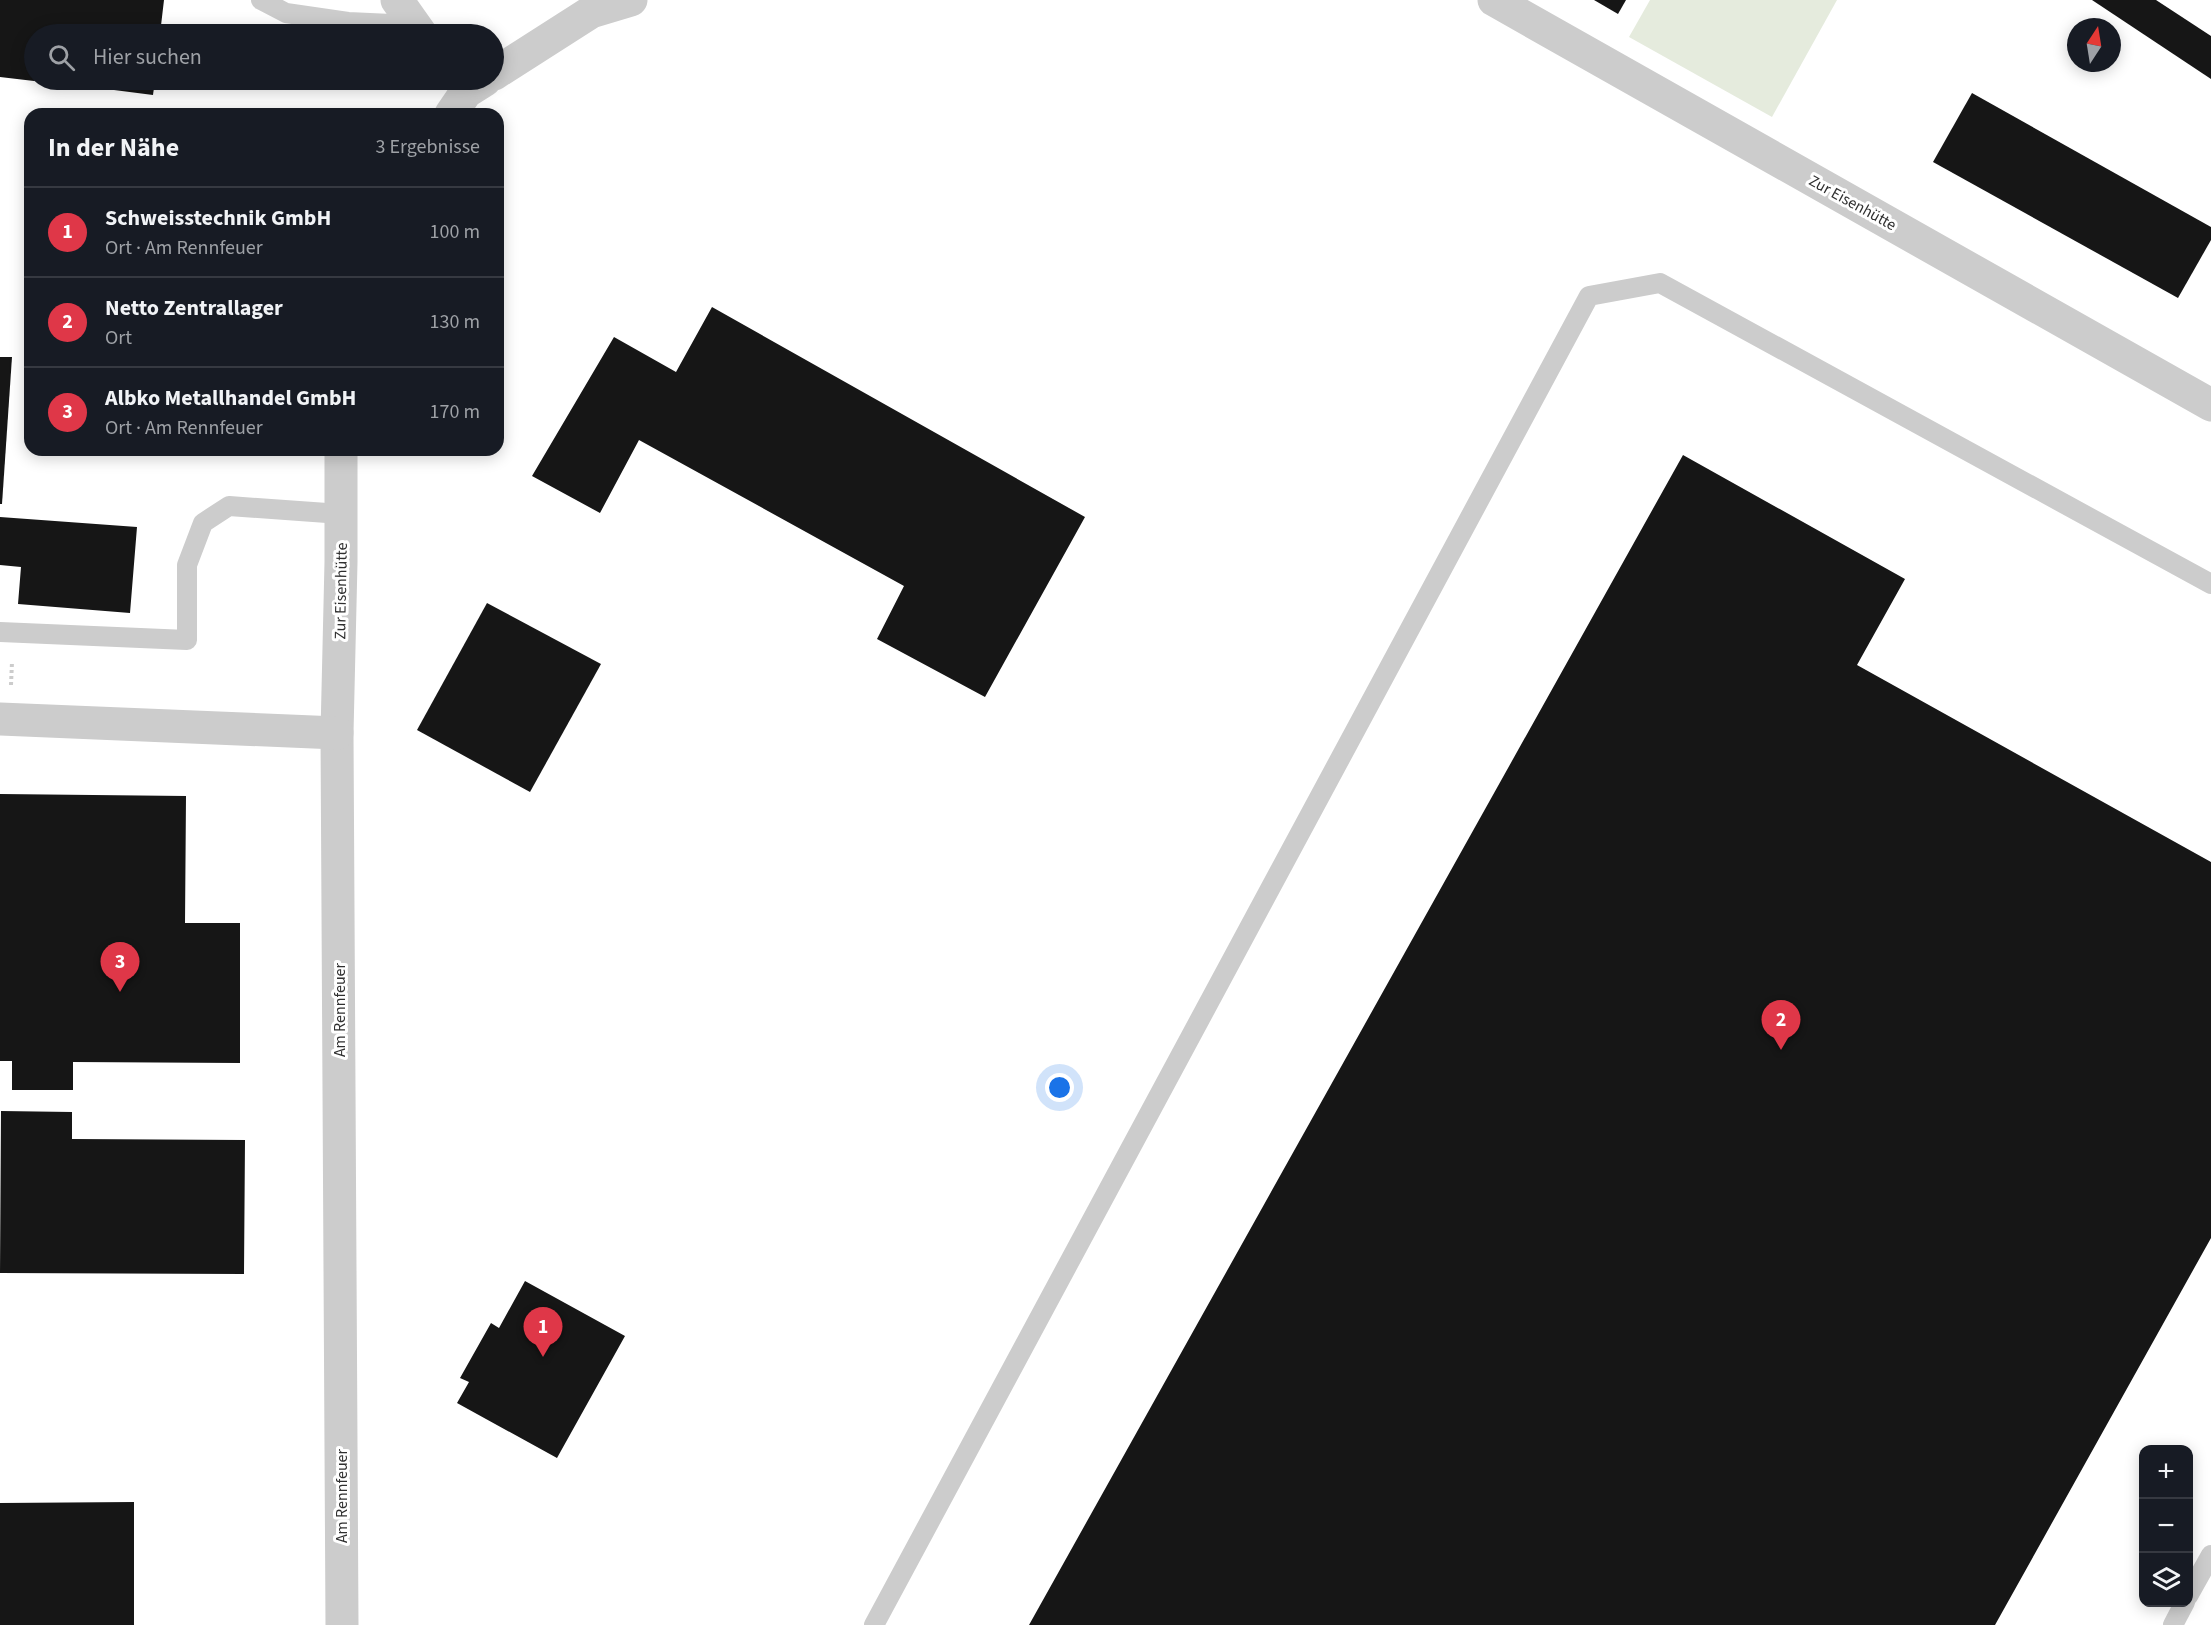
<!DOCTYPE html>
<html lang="de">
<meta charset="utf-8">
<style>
body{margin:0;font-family:"Source Sans 3",sans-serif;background:#20242c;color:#f1f3f6}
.controls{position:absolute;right:18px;bottom:18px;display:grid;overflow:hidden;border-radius:12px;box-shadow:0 3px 15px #0003}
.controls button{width:54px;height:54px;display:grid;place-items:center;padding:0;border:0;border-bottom:2px solid #363941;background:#171b24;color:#f1f3f6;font:30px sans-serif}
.compass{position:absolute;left:2067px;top:18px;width:54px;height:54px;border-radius:50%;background:#171b24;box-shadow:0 3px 15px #0003;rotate:12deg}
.you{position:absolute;left:1060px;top:1088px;width:21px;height:21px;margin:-15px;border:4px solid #fff;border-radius:50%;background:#1a73e8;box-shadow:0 0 0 9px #1a73e833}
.badge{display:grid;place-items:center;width:39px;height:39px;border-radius:50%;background:#df3748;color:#fff;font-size:20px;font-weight:700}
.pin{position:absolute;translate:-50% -50px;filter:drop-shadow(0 2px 3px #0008)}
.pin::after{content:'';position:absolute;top:32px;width:21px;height:18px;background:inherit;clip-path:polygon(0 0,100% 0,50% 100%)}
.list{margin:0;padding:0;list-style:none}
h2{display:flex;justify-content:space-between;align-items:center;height:78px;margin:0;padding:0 24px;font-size:26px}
h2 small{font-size:20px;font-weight:400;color:#9ea1a6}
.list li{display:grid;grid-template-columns:39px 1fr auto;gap:18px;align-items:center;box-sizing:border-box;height:90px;padding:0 24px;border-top:2px solid #363941}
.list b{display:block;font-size:22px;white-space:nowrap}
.list p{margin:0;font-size:20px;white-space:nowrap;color:#9ea1a6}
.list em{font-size:20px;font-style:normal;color:#9ea1a6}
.icon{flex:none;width:33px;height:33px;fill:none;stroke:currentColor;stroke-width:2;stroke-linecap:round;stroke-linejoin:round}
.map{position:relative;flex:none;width:2211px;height:1625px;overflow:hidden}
.search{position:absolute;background:#171b24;box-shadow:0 3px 15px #0003;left:24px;top:24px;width:480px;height:66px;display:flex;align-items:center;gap:15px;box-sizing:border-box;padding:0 21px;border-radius:33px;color:#9ea1a6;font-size:22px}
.panel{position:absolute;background:#171b24;box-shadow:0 3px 15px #0003;left:24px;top:108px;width:480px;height:348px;border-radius:18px}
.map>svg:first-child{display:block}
.green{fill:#e5ebdd}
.building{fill:#161616}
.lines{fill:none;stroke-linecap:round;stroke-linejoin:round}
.path{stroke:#ccc;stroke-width:4;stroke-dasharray:3 3;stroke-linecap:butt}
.service{stroke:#ccc;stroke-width:20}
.minor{stroke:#ccc;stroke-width:33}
.labels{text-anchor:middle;stroke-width:6;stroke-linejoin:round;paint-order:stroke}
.street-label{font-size:16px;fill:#2f2f2f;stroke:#fff}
</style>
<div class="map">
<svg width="2211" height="1625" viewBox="0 0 2211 1625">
<rect width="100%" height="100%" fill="#fff"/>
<!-- green -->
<path class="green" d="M1650,0H1837L1772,117L1629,37Z"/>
<!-- building -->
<g class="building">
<path d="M0,0H164L160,34H34V81L0,77Z"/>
<path d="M1594,0H1626L1618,14Z"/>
<path d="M2092,0H2156L2211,36V79Z"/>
<path d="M36,80H155L153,95Z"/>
<path d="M1972,93L2211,227V240L2178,298L1933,162Z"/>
<path d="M712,307L1085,517L985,697L877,639L904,586L639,440L600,513L532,476L614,337L676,372Z"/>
<path d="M0,357H12L2,504H0Z"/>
<path d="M1683,455L1905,579L1857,665L2211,862V1238L1995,1625H1029Z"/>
<path d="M0,517L137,527L130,613L18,604L21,567L0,565Z"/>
<path d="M487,603L601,664L530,792L417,730Z"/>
<path d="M0,794L186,796L185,923H240V1063L73,1062V1090H12V1061H0Z"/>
<path d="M1,1111L72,1112V1139L245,1140L244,1274L0,1273Z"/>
<path d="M525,1281L625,1336L557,1458L457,1403L469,1382L460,1378L491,1323L499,1328Z"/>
<path d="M134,1502V1625H0V1503Z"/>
</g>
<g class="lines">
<!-- path -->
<path class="path" d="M11,685L12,662"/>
<!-- service -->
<g class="service">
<path d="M261,0L286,13L348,22L413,25"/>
<path d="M0,632L187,640V565L203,523L229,506L341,514"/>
<path d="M2188,1596L2211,1555"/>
<path d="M874,1625L1589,296L1660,283L2211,584"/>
<path d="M2173,1625L2185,1602"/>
</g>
<!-- minor -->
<g class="minor">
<path d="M397,0L421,34"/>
<path d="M1494,0L2211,405"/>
<path d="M494,74L591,12L631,0"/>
<path d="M451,114L466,92L485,80"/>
<path d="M341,450V562L337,733L342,1625"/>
<path d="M0,719L337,733"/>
</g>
</g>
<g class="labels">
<!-- street labels -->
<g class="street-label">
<text transform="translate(1853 202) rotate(29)" y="6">Zur Eisenhütte</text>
<text transform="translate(340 591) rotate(-89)" y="6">Zur Eisenhütte</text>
<text transform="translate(339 1010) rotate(-90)" y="6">Am Rennfeuer</text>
<text transform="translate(341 1496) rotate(-90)" y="6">Am Rennfeuer</text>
</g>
</g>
</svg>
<div class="controls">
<button>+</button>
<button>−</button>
<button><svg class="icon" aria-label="layers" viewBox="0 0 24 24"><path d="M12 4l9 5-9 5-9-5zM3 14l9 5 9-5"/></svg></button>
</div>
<svg class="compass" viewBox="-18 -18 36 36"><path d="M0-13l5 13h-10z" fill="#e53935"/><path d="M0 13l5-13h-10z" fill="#9ea1a6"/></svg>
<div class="you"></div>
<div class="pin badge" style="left:543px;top:1357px">1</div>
<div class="pin badge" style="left:1781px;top:1050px">2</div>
<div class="pin badge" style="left:120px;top:992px">3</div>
<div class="search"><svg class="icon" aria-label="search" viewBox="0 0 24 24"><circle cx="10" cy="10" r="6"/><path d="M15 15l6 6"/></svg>Hier suchen</div>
<section class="panel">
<h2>In der Nähe<small>3 Ergebnisse</small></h2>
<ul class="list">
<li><span class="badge">1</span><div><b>Schweisstechnik GmbH</b><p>Ort · Am Rennfeuer</p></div><em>100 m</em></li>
<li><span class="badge">2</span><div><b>Netto Zentrallager</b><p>Ort</p></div><em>130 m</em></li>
<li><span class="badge">3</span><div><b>Albko Metallhandel GmbH</b><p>Ort · Am Rennfeuer</p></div><em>170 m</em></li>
</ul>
</section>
</div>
